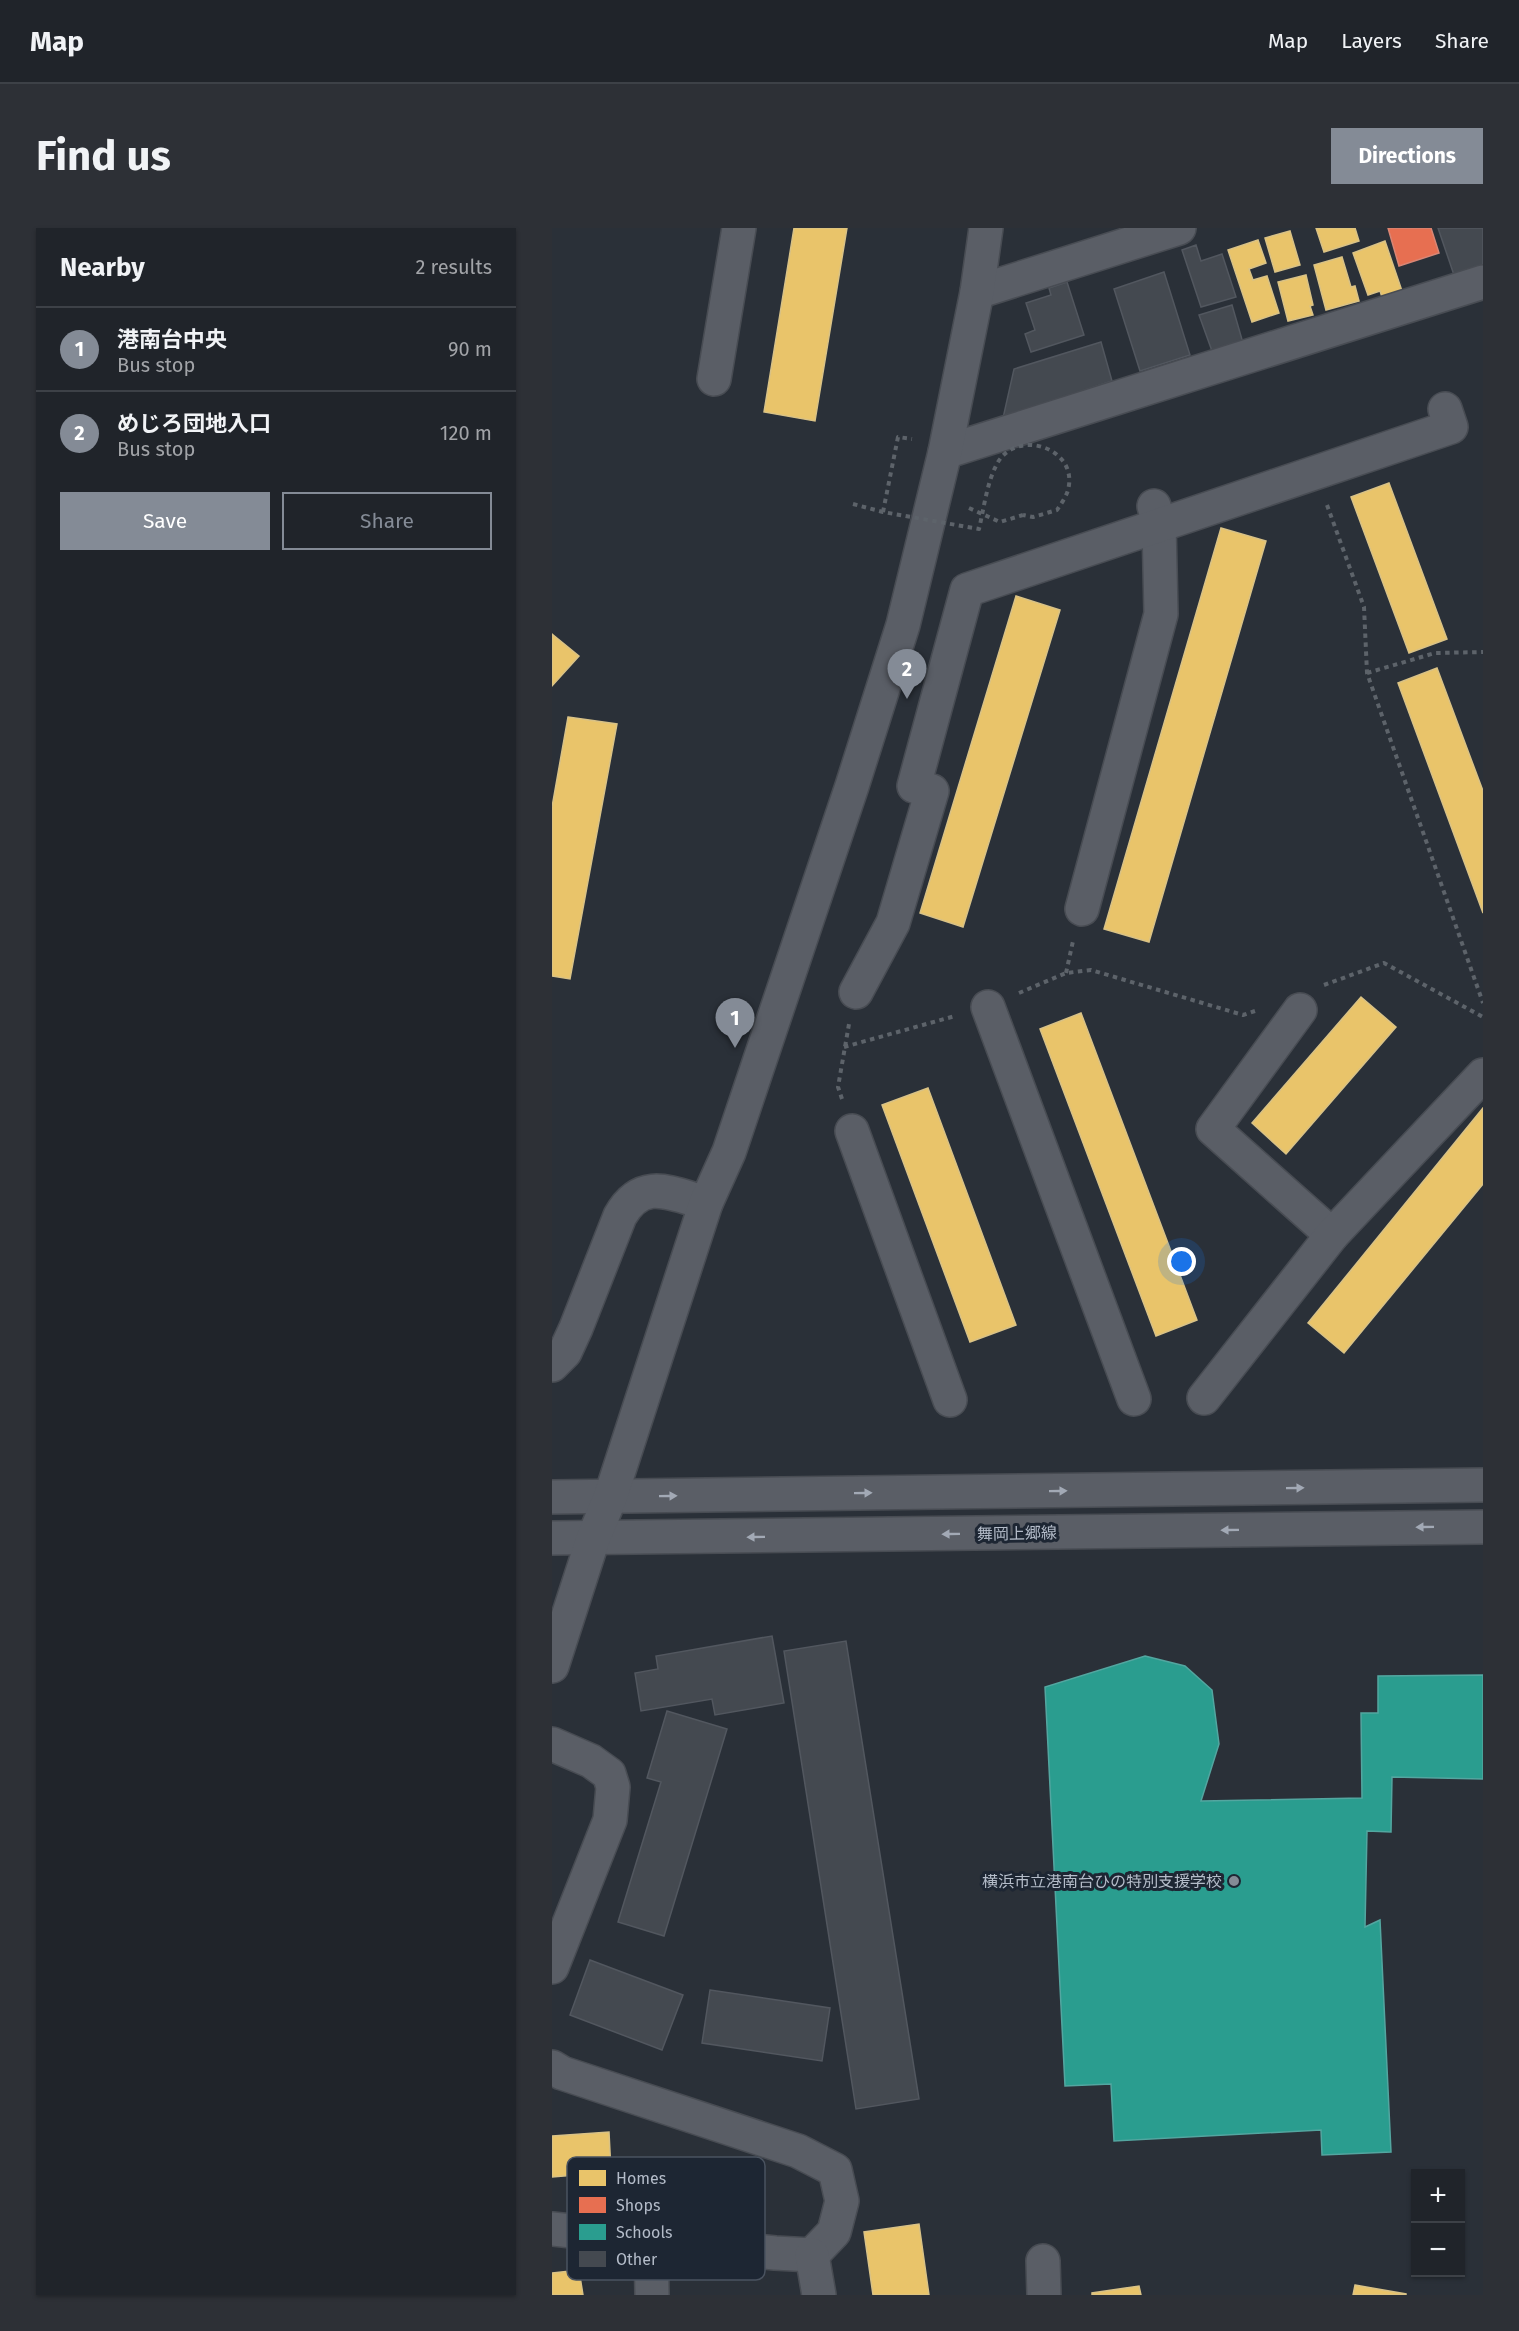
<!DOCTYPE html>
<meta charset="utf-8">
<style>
body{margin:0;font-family:"Fira Sans","Noto Sans JP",sans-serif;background:#2d3036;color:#f1f3f6}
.controls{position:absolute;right:18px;bottom:18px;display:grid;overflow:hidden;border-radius:0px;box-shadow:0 2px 4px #0004}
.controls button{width:54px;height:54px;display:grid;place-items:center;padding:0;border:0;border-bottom:2px solid #3d4147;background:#20242a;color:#f1f3f6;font:30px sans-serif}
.you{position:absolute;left:630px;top:1034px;width:21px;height:21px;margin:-15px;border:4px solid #fff;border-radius:50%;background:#1a73e8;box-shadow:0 0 0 9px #1a73e833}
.badge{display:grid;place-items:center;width:39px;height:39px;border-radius:50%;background:#848b96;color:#fff;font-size:20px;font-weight:700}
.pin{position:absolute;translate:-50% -50px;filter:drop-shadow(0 2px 3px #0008)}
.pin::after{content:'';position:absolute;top:32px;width:21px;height:18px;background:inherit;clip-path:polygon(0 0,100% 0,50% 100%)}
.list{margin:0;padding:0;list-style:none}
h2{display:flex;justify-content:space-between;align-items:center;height:78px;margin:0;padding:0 24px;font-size:26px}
h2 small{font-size:20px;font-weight:400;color:#a2a4a8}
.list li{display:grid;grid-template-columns:39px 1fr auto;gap:18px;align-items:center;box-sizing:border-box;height:84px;padding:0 24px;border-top:2px solid #3d4147}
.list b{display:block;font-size:22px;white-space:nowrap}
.list p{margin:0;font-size:20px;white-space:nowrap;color:#a2a4a8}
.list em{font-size:20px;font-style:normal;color:#a2a4a8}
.actions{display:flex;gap:12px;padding:18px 24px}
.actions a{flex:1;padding:14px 0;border:2px solid #848b96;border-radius:0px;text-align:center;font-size:21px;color:#848b96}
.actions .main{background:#848b96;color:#fff}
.map{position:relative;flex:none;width:931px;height:2067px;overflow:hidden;border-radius:0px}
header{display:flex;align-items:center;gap:36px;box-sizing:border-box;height:84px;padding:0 30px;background:#20242a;border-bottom:2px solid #3d4147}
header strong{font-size:28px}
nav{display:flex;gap:33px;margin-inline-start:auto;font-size:21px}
.intro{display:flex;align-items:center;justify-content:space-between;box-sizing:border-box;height:144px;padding:0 36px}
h1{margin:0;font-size:42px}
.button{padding:15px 27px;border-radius:0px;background:#848b96;color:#fff;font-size:21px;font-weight:700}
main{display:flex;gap:36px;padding:0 36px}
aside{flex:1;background:#20242a;border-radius:0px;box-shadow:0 2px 4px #0004}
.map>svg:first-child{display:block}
.homes{fill:#e9c46a;stroke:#d9c286;stroke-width:1.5}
.shops{fill:#e76f51;stroke:#d88675;stroke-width:1.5}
.schools{fill:#2a9d8f;stroke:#53a6a0;stroke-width:1.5}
.building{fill:#444950;stroke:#52575f;stroke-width:1.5}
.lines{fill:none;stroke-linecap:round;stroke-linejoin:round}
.minor-casing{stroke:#484c53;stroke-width:36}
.path{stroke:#5d636a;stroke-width:4;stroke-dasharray:4.5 4.5;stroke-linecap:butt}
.minor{stroke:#5a5e66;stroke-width:33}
.path-bridge{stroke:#5d636a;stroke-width:4;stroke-dasharray:4.5 4.5;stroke-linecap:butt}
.oneway{fill:#a2a9b5}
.poi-dot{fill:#848b96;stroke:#1d2633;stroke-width:2}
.labels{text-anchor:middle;stroke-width:6;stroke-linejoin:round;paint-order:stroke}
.street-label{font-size:16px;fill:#b4bcc9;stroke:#1d2633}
.poi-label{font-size:16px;fill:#b4bcc9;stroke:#1d2633;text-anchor:end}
.key{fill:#1d2633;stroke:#4a5360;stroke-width:1.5}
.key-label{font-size:16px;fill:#b4bcc9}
</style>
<header>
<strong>Map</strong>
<nav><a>Map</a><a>Layers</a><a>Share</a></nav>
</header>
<div class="intro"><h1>Find us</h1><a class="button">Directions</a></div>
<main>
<aside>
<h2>Nearby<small>2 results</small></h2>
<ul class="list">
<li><span class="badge">1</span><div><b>港南台中央</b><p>Bus stop</p></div><em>90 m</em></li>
<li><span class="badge">2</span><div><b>めじろ団地入口</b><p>Bus stop</p></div><em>120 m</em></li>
</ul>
<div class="actions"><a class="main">Save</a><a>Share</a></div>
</aside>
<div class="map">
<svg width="931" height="2067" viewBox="0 0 931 2067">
<rect width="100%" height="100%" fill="#2a3038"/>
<!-- homes -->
<g class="homes">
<path d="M242,0H295L263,193L212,184Z"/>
<path d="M764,0H803L807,13L772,24Z"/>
<path d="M738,3L748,37L723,44L713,10Z"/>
<path d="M706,12L714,35L697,41L701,52L715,48L727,85L700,94L676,22Z"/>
<path d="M833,13L850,63L830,69L828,63L816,67L801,25Z"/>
<path d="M790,29L799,59L803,58L807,73L774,82L762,37Z"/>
<path d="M754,47L761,77L758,78L761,87L736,93L726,54Z"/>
<path d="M837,255L895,411L857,425L799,269Z"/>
<path d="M669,300L714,313L597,714L552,701Z"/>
<path d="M464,368L508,382L411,699L368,685Z"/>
<path d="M0,406L27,428L0,458Z"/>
<path d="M885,440L931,563V685L846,455Z"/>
<path d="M16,489L65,496L18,751L0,748V579Z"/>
<path d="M809,769L844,799L734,926L700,895Z"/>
<path d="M529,785L645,1092L604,1108L488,801Z"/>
<path d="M376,860L464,1097L418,1114L330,877Z"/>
<path d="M931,880V956L792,1125L756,1095Z"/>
<path d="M57,1904L59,1944L0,1949V1908Z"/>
<path d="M367,1996L377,2067H321L312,2004Z"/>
<path d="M27,2042L31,2067H0V2045Z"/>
<path d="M803,2057L854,2066V2067H801Z"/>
<path d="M587,2058L589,2067H540V2065Z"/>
</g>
<!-- shops -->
<path class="shops" d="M836,0H879L887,25L847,38Z"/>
<!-- schools -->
<path class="schools" d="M593,1428L633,1438L660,1462L667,1516L649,1573L810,1570L809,1485H826V1448L931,1447V1551L840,1549L839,1604L815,1603L813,1699L828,1692L839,1924L770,1927L769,1902L562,1913L559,1856L513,1858L493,1459Z"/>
<!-- building -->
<g class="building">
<path d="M886,0H931V37L902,47Z"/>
<path d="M644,17L649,33L670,26L684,69L649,79L630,22Z"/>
<path d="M612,44L638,127L588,143L562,61Z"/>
<path d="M515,54L532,107L479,124L473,106L483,102L474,75L499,67L497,60Z"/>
<path d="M680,77L691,115L660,123L647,87Z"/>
<path d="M549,114L560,153L451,190L462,141Z"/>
<path d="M220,1408L232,1475L163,1487L160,1471L89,1483L83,1445L106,1441L104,1428Z"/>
<path d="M294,1413L367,1871L304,1881L232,1423Z"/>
<path d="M115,1483L175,1501L112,1708L66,1694L109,1554L95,1550Z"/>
<path d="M38,1732L131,1767L110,1822L18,1787Z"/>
<path d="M158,1762L278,1780L270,1833L150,1815Z"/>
</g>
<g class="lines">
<!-- minor casing -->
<g class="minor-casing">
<g id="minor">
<path d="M425,64L627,0"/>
<path d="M162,151L187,0"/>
<path d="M393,224L931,54"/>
<path d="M530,681L609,386L607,296L602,278"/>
<path d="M304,764L341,695L380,563L362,558L415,362L899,199L893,181"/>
<path d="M436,779L582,1171"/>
<path d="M748,782L661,901L780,1007"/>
<path d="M300,903L398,1172"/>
<path d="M0,1137L13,1124L24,1100L68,988C90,949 118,965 154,975"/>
<path d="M652,1170L780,1007L931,847"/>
<path d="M0,1269L931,1257"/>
<path d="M0,1310L931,1299"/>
<path d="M0,1438L41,1311L58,1270L154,975L177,924L300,558L351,397L393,224L425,64L434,0"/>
<path d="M0,1516L39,1533L57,1546L61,1559L58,1592L0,1739"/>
<path d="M0,1839L10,1845L246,1923L283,1942L290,1973L282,2004L260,2027L223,2025L0,2001"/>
<path d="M99,2012L100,2067"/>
<path d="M260,2027L267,2067"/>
<path d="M491,2033L492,2067"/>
</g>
</g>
<!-- path -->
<g class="path">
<path d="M775,277L812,379L815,445L931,775"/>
<path d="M417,280L448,294L471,287"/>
<path d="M331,284L346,209L360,211"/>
<path d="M815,445L883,425L931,424"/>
<path d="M514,745L521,713"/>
<path d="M772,757L832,735L931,789"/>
<path d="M467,765L514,745L539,742L691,787L703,783"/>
<path d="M292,819L403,788"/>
<path d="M290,871L286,859L297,796"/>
</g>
<!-- minor -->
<use href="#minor" class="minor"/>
<!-- path-bridge -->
<path class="path-bridge" d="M301,276L331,284L427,301C432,280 435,253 446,234C467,200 527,221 516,262C514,269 509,276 505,282L481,289L471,287"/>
</g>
<!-- one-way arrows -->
<defs><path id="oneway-solid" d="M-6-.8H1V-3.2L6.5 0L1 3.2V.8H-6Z" transform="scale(1.5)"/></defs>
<g class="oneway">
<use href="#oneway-solid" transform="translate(743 1260) rotate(-1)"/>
<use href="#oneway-solid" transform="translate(506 1263) rotate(-1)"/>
<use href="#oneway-solid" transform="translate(311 1265) rotate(-1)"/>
<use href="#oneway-solid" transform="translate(116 1268) rotate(-1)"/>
<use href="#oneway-solid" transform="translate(873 1299) rotate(179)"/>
<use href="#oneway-solid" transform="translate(678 1302) rotate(179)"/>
<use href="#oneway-solid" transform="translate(399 1306) rotate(179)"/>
<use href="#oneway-solid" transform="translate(204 1309) rotate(179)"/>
</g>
<!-- markers -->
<circle class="poi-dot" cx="682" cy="1653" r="6"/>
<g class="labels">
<!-- street labels -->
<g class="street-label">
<text transform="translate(465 1305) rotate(-1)" y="6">舞岡上郷線</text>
</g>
<!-- poi labels -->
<g class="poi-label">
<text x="670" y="1659">横浜市立港南台ひの特別支援学校</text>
</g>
</g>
<!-- legend -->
<rect x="15" y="1929" width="198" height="123" rx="9" class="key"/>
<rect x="27" y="1942" width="27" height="16" fill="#e9c46a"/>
<rect x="27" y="1969" width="27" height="16" fill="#e76f51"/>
<rect x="27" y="1996" width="27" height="16" fill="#2a9d8f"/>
<rect x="27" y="2023" width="27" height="16" fill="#444950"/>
<g class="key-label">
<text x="64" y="1956">Homes</text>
<text x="64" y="1983">Shops</text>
<text x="64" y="2010">Schools</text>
<text x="64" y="2037">Other</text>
</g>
</svg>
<div class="controls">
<button>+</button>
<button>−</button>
</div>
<div class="you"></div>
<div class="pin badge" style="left:183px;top:820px">1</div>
<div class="pin badge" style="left:355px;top:471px">2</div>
</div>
</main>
